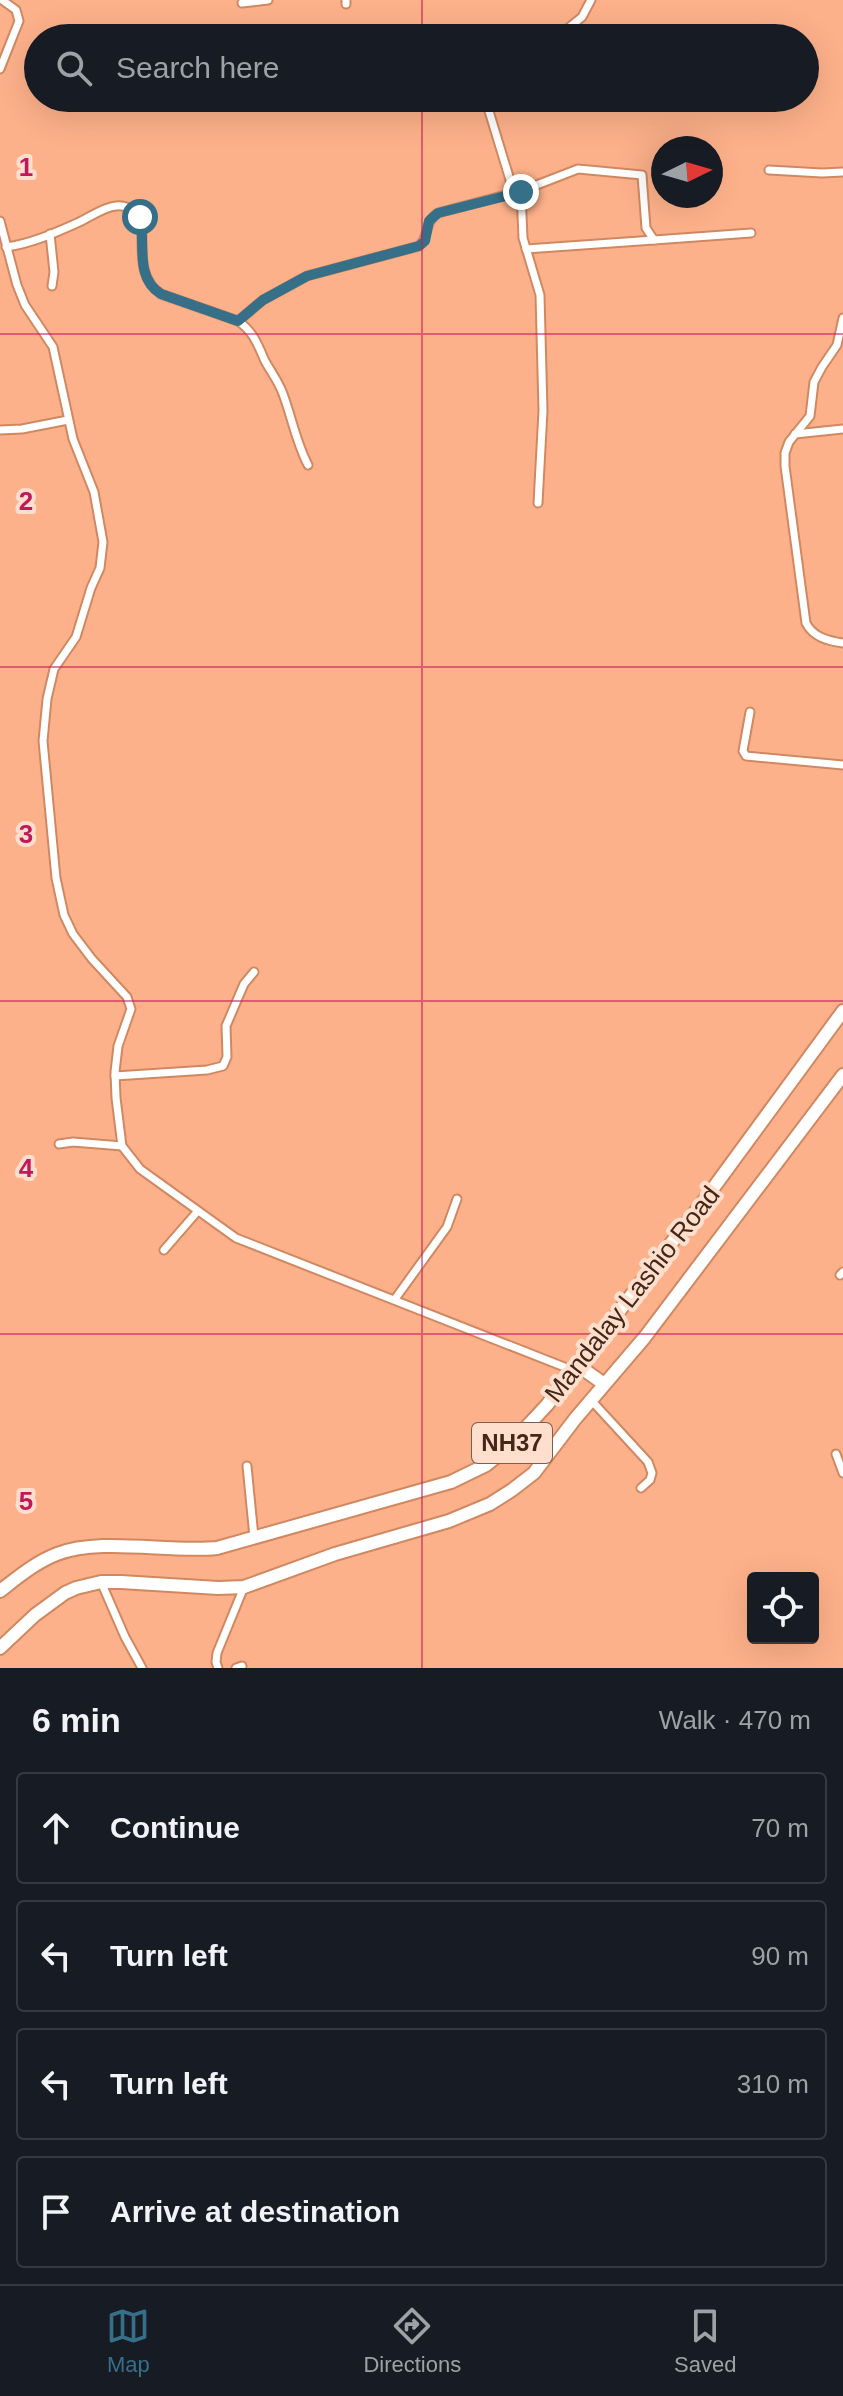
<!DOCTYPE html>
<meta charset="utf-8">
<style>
body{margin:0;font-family:Arial,sans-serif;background:#242831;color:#f1f3f6}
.controls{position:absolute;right:24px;bottom:24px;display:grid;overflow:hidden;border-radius:8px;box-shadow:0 8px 32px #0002}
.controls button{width:72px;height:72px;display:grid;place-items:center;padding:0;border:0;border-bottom:2px solid #363941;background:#171b24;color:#f1f3f6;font:40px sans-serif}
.compass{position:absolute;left:651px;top:136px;width:72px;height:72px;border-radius:50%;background:#171b24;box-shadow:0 8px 32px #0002;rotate:85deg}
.stop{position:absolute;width:24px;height:24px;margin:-18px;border:6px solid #356f88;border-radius:50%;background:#fff}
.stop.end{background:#356f88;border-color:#fff;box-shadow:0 2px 8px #0008}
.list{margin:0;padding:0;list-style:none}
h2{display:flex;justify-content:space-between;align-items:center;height:104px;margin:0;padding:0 32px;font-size:34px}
h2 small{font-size:26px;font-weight:400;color:#9ea1a6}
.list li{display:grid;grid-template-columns:52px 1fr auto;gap:24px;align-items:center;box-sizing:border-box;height:112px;margin:0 16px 16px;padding:0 16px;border:2px solid #363941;border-radius:8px}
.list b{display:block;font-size:30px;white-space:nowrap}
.list em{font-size:26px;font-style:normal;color:#9ea1a6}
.icon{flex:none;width:44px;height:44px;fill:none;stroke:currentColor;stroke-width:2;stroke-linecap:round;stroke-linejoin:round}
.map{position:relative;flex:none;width:843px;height:1668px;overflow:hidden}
.search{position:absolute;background:#171b24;box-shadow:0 8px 32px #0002;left:24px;right:24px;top:24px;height:88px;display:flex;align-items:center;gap:20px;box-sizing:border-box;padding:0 28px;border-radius:44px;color:#9ea1a6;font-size:30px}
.sheet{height:616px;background:#171b24}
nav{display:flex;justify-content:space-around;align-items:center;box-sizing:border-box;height:112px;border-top:2px solid #363941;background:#171b24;font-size:22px;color:#9ea1a6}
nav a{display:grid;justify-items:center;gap:4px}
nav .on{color:#356f88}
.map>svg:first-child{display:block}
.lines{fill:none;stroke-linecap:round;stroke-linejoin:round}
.minor-casing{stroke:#d08861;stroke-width:11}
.trunk-casing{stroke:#d08861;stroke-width:16}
.minor{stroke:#fff;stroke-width:7}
.trunk{stroke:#fff;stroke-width:12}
.route{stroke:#356f88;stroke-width:10}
.grid{fill:none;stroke:#c2185b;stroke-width:2;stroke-opacity:0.55}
.labels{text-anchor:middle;stroke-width:8;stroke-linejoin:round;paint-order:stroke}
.shield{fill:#fedfce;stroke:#7c5e4e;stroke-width:2}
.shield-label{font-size:24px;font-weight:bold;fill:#442717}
.street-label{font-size:26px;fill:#442717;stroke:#fedfce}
.grid-label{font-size:26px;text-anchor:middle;font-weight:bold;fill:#c2185b;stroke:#fedfce;stroke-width:8;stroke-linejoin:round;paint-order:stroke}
</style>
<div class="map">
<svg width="843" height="1668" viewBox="0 0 843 1668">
<rect width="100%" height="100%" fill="#fdb18a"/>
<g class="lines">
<!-- minor casing -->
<g class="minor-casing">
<g id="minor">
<path d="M346,0V4"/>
<path d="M242,3L268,0"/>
<path d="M556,38L582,17L591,0"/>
<path d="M0,69L19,21L16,10L2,0"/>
<path d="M769,170L822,173L843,172"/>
<path d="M521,192L523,238L540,295L543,411L538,503"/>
<path d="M516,193L578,169L642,175L646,228L654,240L751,233"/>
<path d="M0,221L17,285L25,305L53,347L73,439L94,492L103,542L100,568L91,588L76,637L54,669L47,699L43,741L56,878L64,915L73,934L92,959L127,997L131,1009L118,1046L115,1072L116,1098L122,1146L140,1169L236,1238L572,1370"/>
<path d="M50,234L54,272L52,286"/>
<path d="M6,247C30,244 55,233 77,223C89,218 103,207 116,206C124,205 134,209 139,214C143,219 142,226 142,232C142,255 140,281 161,294L238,321C253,331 258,345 265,361C271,372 279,382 283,394C292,418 296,442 308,465"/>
<path d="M526,249L654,240"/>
<path d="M843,318L837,345L822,367L814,382L810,416L789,442L785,453V466L806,623C813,637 828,641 843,643"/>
<path d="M238,321L263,300L307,276L419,246C430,236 424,221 438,213L514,193L485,98"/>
<path d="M0,430L22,429L68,420"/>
<path d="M795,434L843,429"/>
<path d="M750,712L743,751L746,756L843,765"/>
<path d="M115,1076L207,1070L223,1066L227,1057L226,1026L244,984L254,972"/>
<path d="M59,1144L73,1142L122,1146"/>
<path d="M164,1250L197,1212"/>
<path d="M840,1275L843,1272"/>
<path d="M395,1299L447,1227L457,1199"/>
<path d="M591,1400L648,1462L652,1473L650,1480L641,1488"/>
<path d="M836,1454L843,1473"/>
<path d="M247,1466L254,1537"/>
<path d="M101,1582L125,1637L142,1668"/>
<path d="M218,1668L216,1662L217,1653L244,1587"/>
<path d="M236,1668L242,1666"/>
</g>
</g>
<!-- trunk casing -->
<g class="trunk-casing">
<g id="trunk">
<path d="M576,1364L604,1384"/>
<path d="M0,1591C18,1577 36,1562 57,1554C102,1537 168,1553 217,1548L451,1482L486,1465L506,1449L547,1405L706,1198L843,1011"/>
<path d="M0,1648L35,1615L65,1593L76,1588L101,1582H121L218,1588L244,1587L335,1554L449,1521L490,1504L512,1490L534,1473L575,1419L645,1337L843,1075"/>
</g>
</g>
<!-- minor -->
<use href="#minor" class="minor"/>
<!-- trunk -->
<use href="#trunk" class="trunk"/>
</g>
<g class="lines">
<!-- route -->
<path class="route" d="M140,217C146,243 134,277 161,294L238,321L263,300L307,276L419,246L425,241L429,221L438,213L521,192"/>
</g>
<!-- grid -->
<path class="grid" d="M422,0V38M422,98V1668M0,334H843M0,667H843M0,1001H843M0,1334H843"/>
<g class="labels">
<!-- shield labels -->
<rect class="shield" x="472" y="1423" width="80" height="40" rx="6"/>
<g class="shield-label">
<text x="512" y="1451">NH37</text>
</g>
<!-- street labels -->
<g class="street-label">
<text transform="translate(632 1294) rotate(-52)" y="9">Mandalay Lashio Road</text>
</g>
</g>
<g class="grid-label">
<text x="26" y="176">1</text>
<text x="26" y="510">2</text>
<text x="26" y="843">3</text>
<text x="26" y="1177">4</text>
<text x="26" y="1510">5</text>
</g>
</svg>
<div class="controls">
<button><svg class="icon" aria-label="locate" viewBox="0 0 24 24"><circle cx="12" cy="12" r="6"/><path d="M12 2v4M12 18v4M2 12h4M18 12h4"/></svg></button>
</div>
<svg class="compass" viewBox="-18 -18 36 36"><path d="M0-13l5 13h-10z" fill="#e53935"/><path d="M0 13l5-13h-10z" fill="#9ea1a6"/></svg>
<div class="stop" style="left:140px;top:217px"></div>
<div class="stop end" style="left:521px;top:192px"></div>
<div class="search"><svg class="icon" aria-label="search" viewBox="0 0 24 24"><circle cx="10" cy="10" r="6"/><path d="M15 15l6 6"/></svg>Search here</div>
</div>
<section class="sheet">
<h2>6 min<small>Walk · 470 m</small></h2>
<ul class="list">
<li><svg class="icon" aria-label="ahead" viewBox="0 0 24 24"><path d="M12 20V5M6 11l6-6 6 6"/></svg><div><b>Continue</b></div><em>70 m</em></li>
<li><svg class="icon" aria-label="left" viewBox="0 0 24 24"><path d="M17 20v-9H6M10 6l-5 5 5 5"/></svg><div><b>Turn left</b></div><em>90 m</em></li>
<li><svg class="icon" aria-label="left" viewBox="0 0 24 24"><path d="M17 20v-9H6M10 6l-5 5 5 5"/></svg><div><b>Turn left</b></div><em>310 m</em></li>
<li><svg class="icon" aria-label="arrive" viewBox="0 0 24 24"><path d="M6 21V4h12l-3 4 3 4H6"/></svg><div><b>Arrive at destination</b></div></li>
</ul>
</section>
<nav>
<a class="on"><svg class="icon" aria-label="map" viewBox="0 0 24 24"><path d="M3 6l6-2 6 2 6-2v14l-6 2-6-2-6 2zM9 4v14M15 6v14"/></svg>Map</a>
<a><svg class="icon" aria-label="directions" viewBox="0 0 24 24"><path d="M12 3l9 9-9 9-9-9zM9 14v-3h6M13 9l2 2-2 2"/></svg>Directions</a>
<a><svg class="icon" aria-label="saved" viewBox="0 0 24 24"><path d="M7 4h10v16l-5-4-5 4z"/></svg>Saved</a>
</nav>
